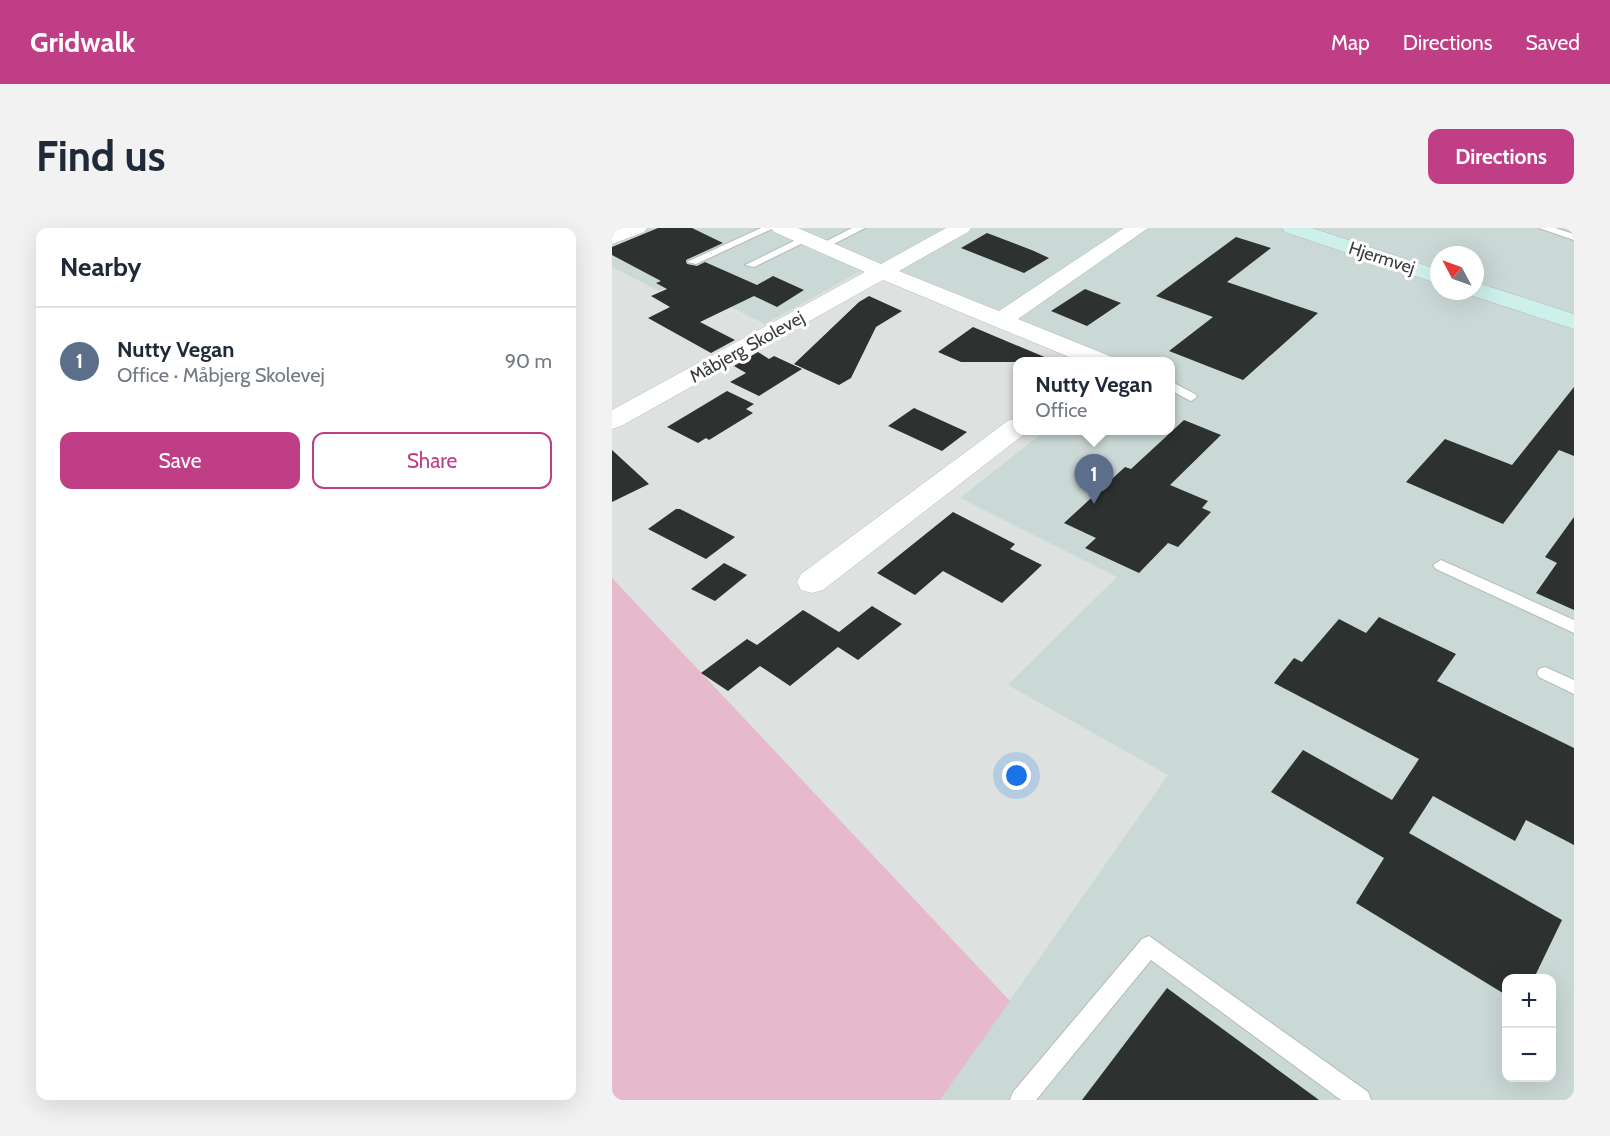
<!DOCTYPE html>
<meta charset="utf-8">
<style>
body{margin:0;font-family:Cabin,sans-serif;background:#f2f2f3;color:#1f2937}
.controls{position:absolute;right:18px;bottom:18px;display:grid;overflow:hidden;border-radius:12px;box-shadow:0 6px 24px #0002}
.controls button{width:54px;height:54px;display:grid;place-items:center;padding:0;border:0;border-bottom:2px solid #e0e1e3;background:#fff;color:#1f2937;font:30px sans-serif}
.compass{position:absolute;left:818px;top:18px;width:54px;height:54px;border-radius:50%;background:#fff;box-shadow:0 6px 24px #0002;rotate:311deg}
.you{position:absolute;left:405px;top:548px;width:21px;height:21px;margin:-15px;border:4px solid #fff;border-radius:50%;background:#1a73e8;box-shadow:0 0 0 9px #1a73e833}
.badge{display:grid;place-items:center;width:39px;height:39px;border-radius:50%;background:#c03e86;color:#fff;font-size:20px;font-weight:700}
.pin{position:absolute;translate:-50% -50px;filter:drop-shadow(0 2px 3px #0008)}
.pin::after{content:'';position:absolute;top:32px;width:21px;height:18px;background:inherit;clip-path:polygon(0 0,100% 0,50% 100%)}
.popup{position:absolute;left:401px;top:129px;width:162px;height:78px;box-sizing:border-box;display:grid;place-content:center;border-radius:12px;background:#fff;filter:drop-shadow(0 2px 4px #0005);font-size:20px;white-space:nowrap;color:#747a83}
.popup b{font-size:22px;color:#1f2937}
.popup::after{content:'';position:absolute;left:50%;top:100%;margin-left:-12px;border:12px solid transparent;border-top-color:#fff}
.list{margin:0;padding:0;list-style:none}
h2{display:flex;justify-content:space-between;align-items:center;height:78px;margin:0;padding:0 24px;font-size:26px}
h2 small{font-size:20px;font-weight:400;color:#747a83}
.list li{display:grid;grid-template-columns:39px 1fr auto;gap:18px;align-items:center;box-sizing:border-box;height:108px;padding:0 24px;border-top:2px solid #e0e1e3}
.list b{display:block;font-size:22px;white-space:nowrap}
.list p{margin:0;font-size:20px;white-space:nowrap;color:#747a83}
.list em{font-size:20px;font-style:normal;color:#747a83}
.actions{display:flex;gap:12px;padding:18px 24px}
.actions a{flex:1;padding:14px 0;border:2px solid #c03e86;border-radius:12px;text-align:center;font-size:21px;color:#c03e86}
.actions .main{background:#c03e86;color:#fff}
.map{position:relative;flex:none;width:962px;height:872px;overflow:hidden;border-radius:12px}
header{display:flex;align-items:center;gap:36px;box-sizing:border-box;height:84px;padding:0 30px;background:#c03e86;color:#fff}
header strong{font-size:28px}
nav{display:flex;gap:33px;margin-inline-start:auto;font-size:21px}
.intro{display:flex;align-items:center;justify-content:space-between;box-sizing:border-box;height:144px;padding:0 36px}
h1{margin:0;font-size:42px}
.button{padding:15px 27px;border-radius:12px;background:#c03e86;color:#fff;font-size:21px;font-weight:700}
main{display:flex;gap:36px;padding:0 36px}
aside{flex:1;background:#fff;border-radius:12px;box-shadow:0 6px 24px #0002}
.map>svg:first-child{display:block}
.built{fill:#cad8d6;fill-rule:evenodd}
.green{fill:#e6b9cd}
.building{fill:#2d3130}
.lines{fill:none;stroke-linecap:round;stroke-linejoin:round}
.lane-casing{stroke:#b6bbba;stroke-width:2}
.street-casing{stroke:#b6bbba;stroke-width:1}
.secondary-casing{stroke:#b6bbba;stroke-width:1}
.lane{fill:#fff;fill-rule:evenodd}
.street{fill:#fff;fill-rule:evenodd}
.secondary{fill:#cdf0eb;fill-rule:evenodd}
.labels{text-anchor:middle;stroke-width:6;stroke-linejoin:round;paint-order:stroke}
.far-street-label{font-size:18px;fill:#3a3c3b;stroke:#fff}
</style>
<header>
<strong>Gridwalk</strong>
<nav><a>Map</a><a>Directions</a><a>Saved</a></nav>
</header>
<div class="intro"><h1>Find us</h1><a class="button">Directions</a></div>
<main>
<aside>
<h2>Nearby<small></small></h2>
<ul class="list">
<li><span class="badge" style="background:#5c6f8a">1</span><div><b>Nutty Vegan</b><p>Office · Måbjerg Skolevej</p></div><em>90 m</em></li>
</ul>
<div class="actions"><a class="main">Save</a><a>Share</a></div>
</aside>
<div class="map">
<svg width="962" height="872" viewBox="0 0 962 872">
<rect width="100%" height="100%" fill="#dde2e1"/>
<!-- built -->
<path class="built" d="M0,0H962V872H328L556,547L396,457L505,349L348,270L433,203L558,202V134L472,133L249,43L153,96L69,54L47,63L0,39ZM827,27H863V63H827ZM894,750H939V850H894Z"/>
<!-- green -->
<path class="green" d="M0,350L398,773L328,872H0Z"/>
<!-- building -->
<g class="building">
<path d="M46,0H80L111,15L74,32L75,36L85,38L93,34L145,57L161,48L192,62L165,79L142,68L88,94L123,112L99,125L36,90L58,79L39,68L55,61L44,55L49,53L0,27V19Z"/>
<path d="M375,5L422,23L437,30L412,45L349,20Z"/>
<path d="M624,9L659,20L615,54L706,85L631,152L557,123L601,89L544,68Z"/>
<path d="M473,61L509,75L475,98L439,83Z"/>
<path d="M257,68L290,83L264,99L239,150L227,157L182,136L247,74Z"/>
<path d="M361,99L442,133V134H349L326,124Z"/>
<path d="M146,124L157,131L162,128L190,141L147,168L118,154L134,145L122,138Z"/>
<path d="M962,159V228L947,222L891,296L794,254L833,211L900,237Z"/>
<path d="M115,163L142,176L134,181L141,185L97,212L94,210L86,215L55,199Z"/>
<path d="M302,180L355,204L330,223L276,198Z"/>
<path d="M572,192L609,207L558,257L596,273L590,280L599,284L566,319L556,315L527,345L473,320L484,310L452,295L513,239L519,241Z"/>
<path d="M0,222L37,256L0,274Z"/>
<path d="M64,281H68L123,309L94,331L36,301Z"/>
<path d="M341,284L403,316L398,321L430,337L390,375L331,343L303,367L265,345Z"/>
<path d="M962,289V382L924,365L945,335L933,329Z"/>
<path d="M112,335L135,347L103,373L79,361Z"/>
<path d="M260,378L290,396L246,432L226,419L178,458L148,438L116,463L89,445L135,411L145,417L191,382L227,404Z"/>
<path d="M767,389L844,426L825,453L962,520V617L914,592L903,613L821,568L797,605L950,692L922,750H894V767L744,675L772,630L659,564L691,522L780,572L807,531L662,455L682,430L690,434L727,391L754,405Z"/>
<path d="M555,760L707,872H470Z"/>
</g>
<g class="lines">
<!-- lane casing -->
<g class="lane-casing">
<g id="lane">
<path d="M149,0H162L84,36L75,34Z"/>
<path d="M240,0H253L214,20L205,18Z"/>
<path d="M927,0H943L962,6V12Z"/>
<path d="M190,9L199,11L142,39L133,37Z"/>
<path d="M558,153L583,166L585,169L579,173L558,162Z"/>
<path d="M829,332L962,392V405L824,341L821,337Z"/>
<path d="M933,439L962,452V466L927,449L925,445L927,441Z"/>
<path d="M537,708L756,864L759,872H729L539,732L424,872H398L401,864L530,711Z"/>
</g>
</g>
<!-- street casing -->
<g class="street-casing">
<g id="street">
<path d="M7,0H35L32,4L0,16V3Z"/>
<path d="M159,0H186L269,36L334,0H359L356,4L287,43L387,83L512,0H536L406,91L500,129L503,134H469L271,52L9,198L0,201V182L253,44L162,4Z"/>
<path d="M406,190V202L415,204L211,362L200,365L189,362L185,354L189,346L397,192Z"/>
</g>
</g>
<!-- secondary casing -->
<g class="secondary-casing">
<g id="secondary">
<path d="M670,0H700L827,42V56L673,4Z"/>
<path d="M863,54L962,86V101L855,66L853,63H863Z"/>
</g>
</g>
<!-- lane -->
<use href="#lane" class="lane"/>
<!-- street -->
<use href="#street" class="street"/>
<!-- secondary -->
<use href="#secondary" class="secondary"/>
</g>
<g class="labels">
<!-- far-street labels -->
<g class="far-street-label">
<text transform="translate(770 30) rotate(18)" y="6">Hjermvej</text>
<text transform="translate(135 119) rotate(-29)" y="6">Måbjerg Skolevej</text>
</g>
</g>
</svg>
<div class="controls">
<button>+</button>
<button>−</button>
</div>
<svg class="compass" viewBox="-18 -18 36 36"><path d="M0-13l5 13h-10z" fill="#e53935"/><path d="M0 13l5-13h-10z" fill="#747a83"/></svg>
<div class="you"></div>
<div class="pin badge" style="left:482px;top:276px;background:#5c6f8a">1</div>
<div class="popup"><b>Nutty Vegan</b>Office</div>
</div>
</main>
